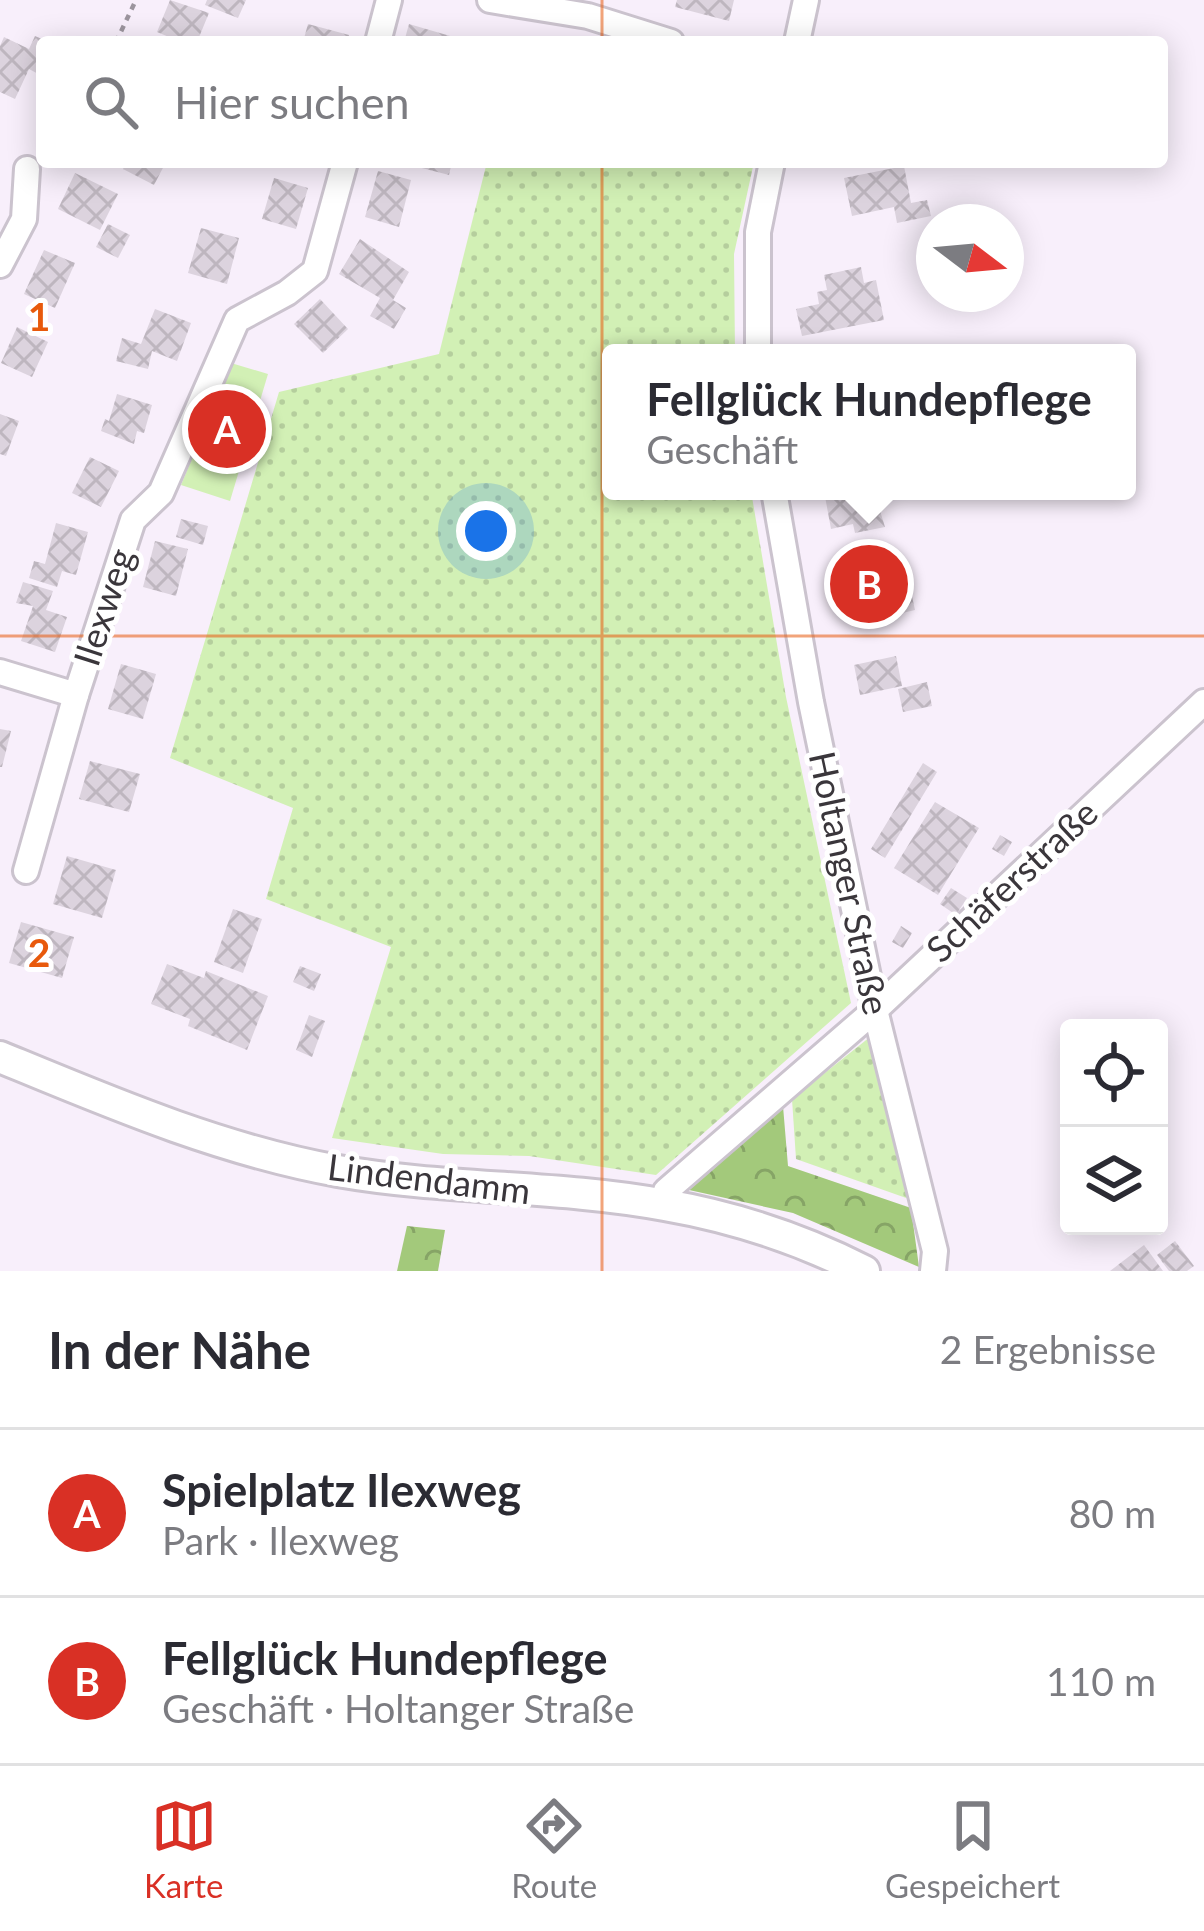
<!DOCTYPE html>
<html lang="de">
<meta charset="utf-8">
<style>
body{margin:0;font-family:Lato,sans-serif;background:#f7f7f7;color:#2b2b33}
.controls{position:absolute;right:36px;bottom:36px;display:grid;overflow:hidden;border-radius:12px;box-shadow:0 6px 30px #0003}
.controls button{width:108px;height:108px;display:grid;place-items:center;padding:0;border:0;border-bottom:3px solid #e1e1e2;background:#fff;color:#2b2b33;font:60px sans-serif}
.compass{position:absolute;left:916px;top:204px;width:108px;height:108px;border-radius:50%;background:#fff;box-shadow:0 6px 30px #0003;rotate:106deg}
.you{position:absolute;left:486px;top:531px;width:42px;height:42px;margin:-30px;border:9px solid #fff;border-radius:50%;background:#1a73e8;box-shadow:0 0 0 18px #1a73e833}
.badge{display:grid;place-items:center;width:78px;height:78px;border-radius:50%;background:#d93025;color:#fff;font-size:39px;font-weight:700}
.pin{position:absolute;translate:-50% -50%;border:6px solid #fff;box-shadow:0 3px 12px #0006}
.popup{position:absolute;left:602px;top:344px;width:534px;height:156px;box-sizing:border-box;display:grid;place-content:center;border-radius:12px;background:#fff;filter:drop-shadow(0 3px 9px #0005);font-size:39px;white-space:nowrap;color:#7c7c81}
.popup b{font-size:45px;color:#2b2b33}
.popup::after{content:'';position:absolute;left:50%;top:100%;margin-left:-24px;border:24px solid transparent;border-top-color:#fff}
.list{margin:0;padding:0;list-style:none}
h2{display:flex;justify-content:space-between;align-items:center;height:156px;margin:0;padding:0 48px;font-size:51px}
h2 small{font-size:39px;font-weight:400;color:#7c7c81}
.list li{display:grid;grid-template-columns:78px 1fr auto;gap:36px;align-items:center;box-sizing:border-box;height:168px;padding:0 48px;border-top:3px solid #e1e1e2}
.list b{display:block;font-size:45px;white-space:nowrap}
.list p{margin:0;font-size:39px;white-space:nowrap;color:#7c7c81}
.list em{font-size:39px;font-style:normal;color:#7c7c81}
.icon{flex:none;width:66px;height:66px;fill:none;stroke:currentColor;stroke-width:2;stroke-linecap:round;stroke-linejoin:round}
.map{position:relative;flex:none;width:1204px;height:1271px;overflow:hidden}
.search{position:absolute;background:#fff;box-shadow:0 6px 30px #0003;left:36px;right:36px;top:36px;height:132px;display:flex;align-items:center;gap:30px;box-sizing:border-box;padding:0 42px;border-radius:12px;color:#7c7c81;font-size:45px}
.sheet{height:492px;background:#fff}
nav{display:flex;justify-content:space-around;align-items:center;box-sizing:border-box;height:168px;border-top:3px solid #e1e1e2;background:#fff;font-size:33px;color:#7c7c81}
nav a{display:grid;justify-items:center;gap:6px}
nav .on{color:#d93025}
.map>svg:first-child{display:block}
.grass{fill:url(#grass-dots)}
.forest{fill:url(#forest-crowns)}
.green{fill:#d2f0b5}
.building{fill:url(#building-cross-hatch)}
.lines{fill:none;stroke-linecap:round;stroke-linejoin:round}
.minor-casing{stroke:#cbc3ce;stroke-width:30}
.tertiary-casing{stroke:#cbc3ce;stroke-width:36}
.path{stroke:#9c959e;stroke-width:4.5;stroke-dasharray:6 6;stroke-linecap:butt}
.minor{stroke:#fff;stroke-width:24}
.tertiary{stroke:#fff;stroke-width:30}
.grid{fill:none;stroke:#e8590c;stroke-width:3;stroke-opacity:0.55}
.labels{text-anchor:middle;stroke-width:10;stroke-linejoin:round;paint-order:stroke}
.street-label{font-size:36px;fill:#3a363b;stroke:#fff}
.grid-label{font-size:39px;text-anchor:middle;font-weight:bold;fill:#e8590c;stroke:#fff;stroke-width:10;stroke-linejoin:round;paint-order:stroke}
</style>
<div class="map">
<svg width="1204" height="1271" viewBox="0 0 1204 1271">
<defs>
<pattern id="grass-dots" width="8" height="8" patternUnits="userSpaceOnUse" patternTransform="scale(3)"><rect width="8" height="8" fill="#d2f0b5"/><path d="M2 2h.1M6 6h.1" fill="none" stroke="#b5ce9d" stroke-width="1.8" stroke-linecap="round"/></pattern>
<pattern id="forest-crowns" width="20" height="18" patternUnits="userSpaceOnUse" patternTransform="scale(3)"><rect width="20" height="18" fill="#a3c97b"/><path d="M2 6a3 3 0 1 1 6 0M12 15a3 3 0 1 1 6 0" fill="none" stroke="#86a466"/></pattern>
<pattern id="building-cross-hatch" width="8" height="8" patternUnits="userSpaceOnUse" patternTransform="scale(3)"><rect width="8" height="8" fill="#dcd3de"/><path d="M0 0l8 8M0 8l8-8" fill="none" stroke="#beb6bf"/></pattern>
</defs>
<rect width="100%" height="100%" fill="#f8effb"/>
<!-- grass -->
<g class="grass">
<path d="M487,162H754L734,254L735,353H611V491H751L786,697L851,1003L656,1175L529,1156L443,1154L332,1138L391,947L266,899L293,808L170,758L279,392L439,354Z"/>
<path d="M875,1033L909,1199L796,1159L792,1099Z"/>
</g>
<!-- forest -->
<g class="forest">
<path d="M783,1106L788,1166L911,1208L919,1267L793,1213L689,1190Z"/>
<path d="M407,1226L445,1230L438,1271H397Z"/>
</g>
<!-- green -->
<path class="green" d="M231,363L268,374L230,501L181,485Z"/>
<!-- building -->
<g class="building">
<path d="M170,0L209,13L197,42H181L157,32Z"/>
<path d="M207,0H246L238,18L205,5Z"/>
<path d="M677,0H734L729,21L675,7Z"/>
<path d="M308,24L349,35L347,42H303Z"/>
<path d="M409,24L457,38L455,42H404Z"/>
<path d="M35,36L42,39V76L29,69L15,99L0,92V46L4,37L29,49Z"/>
<path d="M127,162H166L154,185L123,169Z"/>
<path d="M420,162H452L449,175L418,167Z"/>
<path d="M904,166L911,203L927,200L931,216L897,223L894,207L852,216L844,178Z"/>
<path d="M378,171L411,180L399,227L365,217Z"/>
<path d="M75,173L118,194L100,230L58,209Z"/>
<path d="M274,178L308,188L296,229L262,219Z"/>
<path d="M108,224L130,235L118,258L96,247Z"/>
<path d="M201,228L239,238L227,284L188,273Z"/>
<path d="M360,239L409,272L393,300L406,308L394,329L370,316L380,298L339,274Z"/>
<path d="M44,250L75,263L55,308L24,294Z"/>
<path d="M861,267L864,283L876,280L884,320L802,336L796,309L819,304L817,292L827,290L824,275Z"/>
<path d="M320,299L348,329L323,353L294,324Z"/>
<path d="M155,309L191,323L177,361L152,351L148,369L116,361L122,338L141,344Z"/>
<path d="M17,327L48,342L32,377L1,363Z"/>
<path d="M117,394L152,405L144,433L137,431L134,444L101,431L105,419L109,421Z"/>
<path d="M0,414L19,421L6,456L0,454Z"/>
<path d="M90,457L119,471L101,507L72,493Z"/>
<path d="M824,491H874L885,527L855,533L853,524L831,529Z"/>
<path d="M181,519L208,526L203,545L176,537Z"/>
<path d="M56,523L88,532L76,575L62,571L57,587L29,578L34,561L45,564Z"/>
<path d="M155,541L188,549L176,596L143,587Z"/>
<path d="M904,560L915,610L873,620L869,605L843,611L835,575Z"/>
<path d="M23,582L53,591L46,610L67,617L55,652L21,641L33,606L16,603Z"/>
<path d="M896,656L902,686L860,695L854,665Z"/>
<path d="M121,664L156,674L143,719L108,709Z"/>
<path d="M927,682L932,706L903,712L898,689Z"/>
<path d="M0,729L11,731L2,767H0Z"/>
<path d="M90,761L140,774L129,812L79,799Z"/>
<path d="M923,763L937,772L885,858L871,849Z"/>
<path d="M935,802L979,828L938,895L894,868Z"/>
<path d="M1000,835L1012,842L1004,856L992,849Z"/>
<path d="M67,856L116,870L102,918L53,904Z"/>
<path d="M951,888L967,898L956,915L940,904Z"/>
<path d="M233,909L262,919L243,973L214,962Z"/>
<path d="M21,922L74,937L62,978L9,963Z"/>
<path d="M901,926L912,933L903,948L892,942Z"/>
<path d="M167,964L204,978L206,971L268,996L247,1050L188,1026L190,1019L151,1004Z"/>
<path d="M300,966L321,974L314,991L293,982Z"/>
<path d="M309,1015L325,1021L312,1057L296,1050Z"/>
<path d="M1175,1241L1194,1266L1187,1271H1169L1157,1255Z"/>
<path d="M1144,1245L1163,1271H1110Z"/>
</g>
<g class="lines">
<!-- minor casing -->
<g class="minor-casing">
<g id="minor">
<path d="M490,0L588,16L671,42"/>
<path d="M378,42L389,0"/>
<path d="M797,42L806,0"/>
<path d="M0,265L24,219L27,169"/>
<path d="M758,353V232L772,162"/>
<path d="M774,491L811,702L875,1010L935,1251L933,1271"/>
<path d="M0,672L76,695L133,520L161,493L237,320L287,293L315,271L345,162"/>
<path d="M26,871L76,695"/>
<path d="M662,1204L666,1191L875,1010L1204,702"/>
</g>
</g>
<!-- tertiary casing -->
<g class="tertiary-casing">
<path id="tertiary" d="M0,1057C109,1102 221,1150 338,1171C446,1190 557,1185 665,1205C734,1217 801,1239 864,1271"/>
</g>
<!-- path -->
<path class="path" d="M116,42L136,0"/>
<!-- minor -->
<use href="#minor" class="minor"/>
<!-- tertiary -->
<use href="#tertiary" class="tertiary"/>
</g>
<!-- grid -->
<path class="grid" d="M602,0V42M602,162V1271M0,636H1204"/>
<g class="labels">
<!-- street labels -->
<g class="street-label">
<text transform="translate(104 607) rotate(-72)" y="13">Ilexweg</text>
<text transform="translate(1012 881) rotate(-43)" y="13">Schäferstraße</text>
<text transform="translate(849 883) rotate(78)" y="13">Holtanger Straße</text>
<text transform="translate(429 1179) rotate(7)" y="13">Lindendamm</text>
</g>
</g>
<g class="grid-label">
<text x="39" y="331">1</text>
<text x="39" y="967">2</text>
</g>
</svg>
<div class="controls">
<button><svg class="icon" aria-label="locate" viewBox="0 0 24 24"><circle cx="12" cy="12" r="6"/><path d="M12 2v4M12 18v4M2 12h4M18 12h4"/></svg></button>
<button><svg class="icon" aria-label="layers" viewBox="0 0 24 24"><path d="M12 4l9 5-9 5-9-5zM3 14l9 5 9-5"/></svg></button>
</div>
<svg class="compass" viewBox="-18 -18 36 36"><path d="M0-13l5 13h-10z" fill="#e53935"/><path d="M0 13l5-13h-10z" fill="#7c7c81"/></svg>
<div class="you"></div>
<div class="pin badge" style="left:227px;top:429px">A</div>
<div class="pin badge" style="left:869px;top:584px">B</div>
<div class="popup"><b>Fellglück Hundepflege</b>Geschäft</div>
<div class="search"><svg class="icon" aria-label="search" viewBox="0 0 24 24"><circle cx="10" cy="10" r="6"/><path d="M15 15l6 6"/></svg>Hier suchen</div>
</div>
<section class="sheet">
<h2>In der Nähe<small>2 Ergebnisse</small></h2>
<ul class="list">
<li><span class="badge">A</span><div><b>Spielplatz Ilexweg</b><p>Park · Ilexweg</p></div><em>80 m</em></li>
<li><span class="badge">B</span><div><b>Fellglück Hundepflege</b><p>Geschäft · Holtanger Straße</p></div><em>110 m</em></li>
</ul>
</section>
<nav>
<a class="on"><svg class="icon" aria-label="map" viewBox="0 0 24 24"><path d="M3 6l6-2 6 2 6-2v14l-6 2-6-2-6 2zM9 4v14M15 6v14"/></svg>Karte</a>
<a><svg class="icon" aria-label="directions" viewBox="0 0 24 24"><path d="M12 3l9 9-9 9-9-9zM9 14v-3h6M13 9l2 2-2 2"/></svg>Route</a>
<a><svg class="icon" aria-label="saved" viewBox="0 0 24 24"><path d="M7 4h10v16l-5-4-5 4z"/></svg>Gespeichert</a>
</nav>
